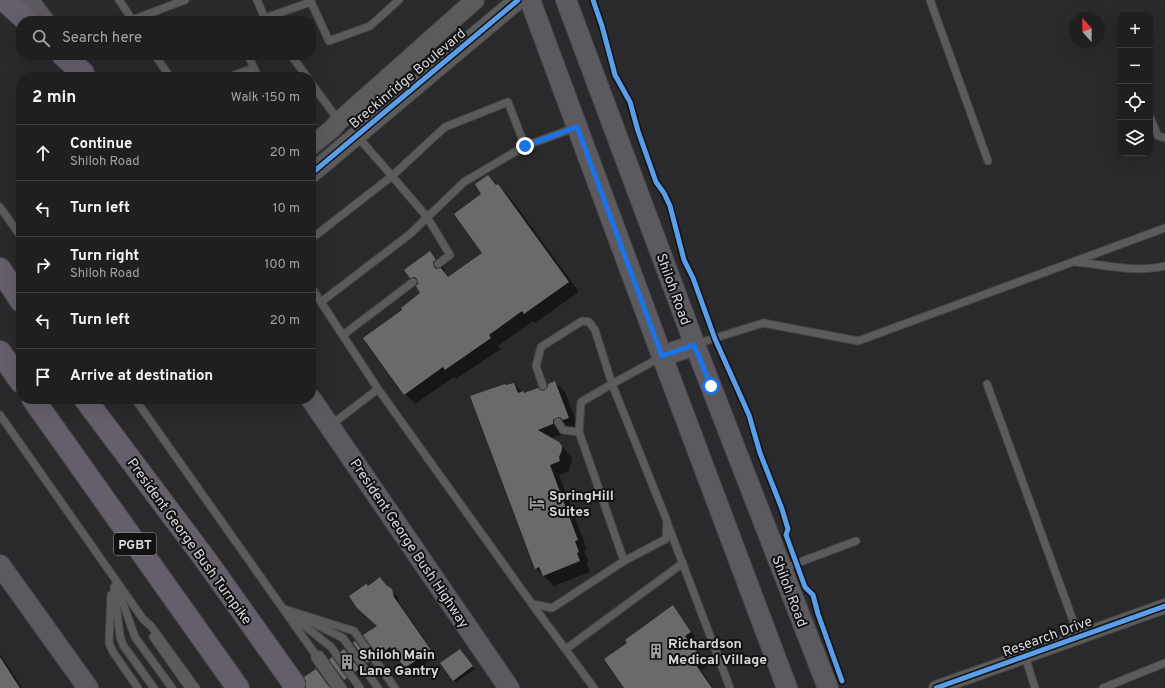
<!DOCTYPE html>
<meta charset="utf-8">
<style>
body{margin:0;font-family:Overpass,sans-serif;background:#2d2c2d;color:#f1f3f6}
.controls{position:absolute;right:12px;top:12px;display:grid;overflow:hidden;border-radius:8px;box-shadow:0 4px 16px #0002}
.controls button{width:36px;height:36px;display:grid;place-items:center;padding:0;border:0;border-bottom:1px solid #3d3d3e;background:#201f20;color:#f1f3f6;font:20px sans-serif}
.compass{position:absolute;left:1069px;top:12px;width:36px;height:36px;border-radius:50%;background:#201f20;box-shadow:0 4px 16px #0002;rotate:339deg}
.stop{position:absolute;width:12px;height:12px;margin:-9px;border:3px solid #1a73e8;border-radius:50%;background:#fff}
.stop.end{background:#1a73e8;border-color:#fff;box-shadow:0 1px 4px #0008}
.list{margin:0;padding:0;list-style:none}
h2{display:flex;justify-content:space-between;align-items:center;height:52px;margin:0;padding:0 16px;font-size:17px}
h2 small{font-size:13px;font-weight:400;color:#a2a2a5}
.list li{display:grid;grid-template-columns:26px 1fr auto;gap:12px;align-items:center;box-sizing:border-box;height:56px;padding:0 16px;border-top:1px solid #3d3d3e}
.list b{display:block;font-size:15px;white-space:nowrap}
.list p{margin:0;font-size:13px;white-space:nowrap;color:#a2a2a5}
.list em{font-size:13px;font-style:normal;color:#a2a2a5}
.icon{flex:none;width:22px;height:22px;fill:none;stroke:currentColor;stroke-width:2;stroke-linecap:round;stroke-linejoin:round}
.map{position:relative;flex:none;width:1165px;height:688px;overflow:hidden}
.search{position:absolute;background:#201f20;box-shadow:0 4px 16px #0002;left:16px;top:16px;width:300px;height:44px;display:flex;align-items:center;gap:10px;box-sizing:border-box;padding:0 14px;border-radius:16px;color:#a2a2a5;font-size:15px}
.panel{position:absolute;background:#201f20;box-shadow:0 4px 16px #0002;left:16px;top:72px;width:300px;height:332px;border-radius:16px}
.map>svg:first-child{display:block}
.shadow{fill:#0007}
.building{fill:#6a6a6b}
.lines{fill:none;stroke-linecap:round;stroke-linejoin:round}
.service-casing{stroke:#464547;stroke-width:9}
.minor-casing{stroke:#464547;stroke-width:16}
.tertiary-casing{stroke:#464547;stroke-width:20}
.secondary-casing{stroke:#464547;stroke-width:22}
.motorway-casing{stroke:#464547;stroke-width:24}
.service{stroke:#5b5b5c;stroke-width:7}
.minor{stroke:#5b5b5c;stroke-width:14}
.tertiary{stroke:#5b5b5c;stroke-width:18}
.secondary{stroke:#5c595f;stroke-width:20}
.motorway{stroke:#655f6c;stroke-width:22}
.cycleway-casing{stroke:#121113;stroke-width:8}
.cycleway{stroke:#5a9eea;stroke-width:5}
.route{stroke:#1a73e8;stroke-width:5}
.labels{text-anchor:middle;stroke-width:4;stroke-linejoin:round;paint-order:stroke}
.shield{fill:#121113;stroke:#9d9c9e;stroke-width:1}
.shield-label{font-size:13px;font-weight:bold;fill:#d8d7da}
.street-label{font-size:14px;fill:#d8d7da;stroke:#121113}
.poi-label{font-size:14px;font-weight:bold;fill:#d8d7da;stroke:#121113;text-anchor:start}
</style>
<div class="map">
<svg width="1165" height="688" viewBox="0 0 1165 688">
<rect width="100%" height="100%" fill="#2a292b"/>
<!-- shadow -->
<g class="shadow">
<path d="M488,176L508,195L579,292L535,323L533,321L498,346L501,349L456,379L454,377L415,404L405,394L404,310L422,293L418,285L411,277L430,253L440,263L445,270L444,272L449,277L483,254V194Z"/>
<path d="M555,382L565,392L579,428L574,430L571,427H566L563,430V434L551,438L559,443L571,457L572,461L569,468L570,471L559,475L587,550L584,551L589,562L586,563L590,572L554,586L536,568L506,386L514,384L524,394L540,391L545,392Z"/>
<path d="M380,579L397,596L399,603L436,656L411,673L395,653L384,660L379,655L378,626L368,587Z"/>
<path d="M673,607L678,612L695,637L689,641L707,666L701,670L713,688H625L629,643Z"/>
<path d="M344,650L360,672L358,674L356,671Z"/>
<path d="M460,650L475,669L456,682L453,680Z"/>
<path d="M0,654L22,688H0Z"/>
</g>
<!-- building -->
<g class="building">
<path d="M488,175L496,185L498,184L569,282L524,314L522,311L489,335L491,338L445,370L443,367L404,395L363,338L402,310L401,308L420,293L416,286L418,284L417,279L415,277L410,278L404,270L430,251L436,260L433,262L434,267L436,269L441,268L448,277L482,253L454,214L481,194L475,184Z"/>
<path d="M555,381L569,418L563,420L560,417L556,418L553,420V424L538,430L559,442L562,446V450L559,457L560,461L550,465L578,540L575,541L579,552L577,553L580,561L543,576L539,567L535,569L470,396L505,384L506,385L514,383L518,393L523,391L524,393L538,388L540,390L544,391L548,387V384Z"/>
<path d="M380,577L386,585L392,589L394,597L431,650L405,668L390,647L378,656L363,635L377,626L357,608L349,596L366,584L368,586Z"/>
<path d="M673,605L691,632L685,636L703,661L696,665L712,688H624L604,659L627,643L625,640Z"/>
<path d="M355,641L370,661L367,663L353,643Z"/>
<path d="M344,649L359,669L355,672L340,652Z"/>
<path d="M460,649L473,666L453,681L440,663Z"/>
<path d="M0,657L20,688H0Z"/>
<path d="M332,657L347,678L344,680L329,660Z"/>
<path d="M316,669L330,688H306V682L304,677Z"/>
</g>
<g class="lines">
<!-- service casing -->
<g class="service-casing">
<g id="service">
<path d="M119,0L133,21"/>
<path d="M257,0L266,21"/>
<path d="M930,0L988,161"/>
<path d="M132,20L185,0"/>
<path d="M256,21L311,2L329,41L370,26L399,0"/>
<path d="M155,55L170,77"/>
<path d="M248,55L258,77"/>
<path d="M291,55L307,77"/>
<path d="M229,77L254,68"/>
<path d="M311,83L339,121"/>
<path d="M1150,117L1158,136L1165,138"/>
<path d="M0,207L21,237"/>
<path d="M311,239L392,176L357,136"/>
<path d="M1076,262C1105,265 1136,273 1165,266"/>
<path d="M438,264L450,255L427,217L392,176L445,127L508,102L525,146L577,127"/>
<path d="M311,287L378,389L331,425"/>
<path d="M321,302L410,234L464,182L525,146"/>
<path d="M343,335L413,282"/>
<path d="M696,344L763,323L858,341L1165,228"/>
<path d="M987,384L1079,637"/>
<path d="M543,386L536,366L541,347L582,321L589,322L595,330L612,384L581,402L579,432L624,561"/>
<path d="M378,389L532,604L552,608L624,561L666,539L667,521L612,384L661,357"/>
<path d="M135,399L315,654V658L336,688"/>
<path d="M0,415L143,619L151,626L196,688"/>
<path d="M558,422L563,430L579,432"/>
<path d="M668,525L730,688"/>
<path d="M784,568L856,541"/>
<path d="M116,584L135,637L172,688"/>
<path d="M114,587L120,636L123,645L154,688"/>
<path d="M111,595L109,643L113,652L138,688"/>
<path d="M532,604L594,688"/>
<path d="M284,609L354,631L395,688"/>
<path d="M291,615L331,647L360,688"/>
<path d="M303,618L343,638L378,688"/>
<path d="M153,637L189,688"/>
<path d="M566,649L683,563"/>
<path d="M315,654L320,655L343,688"/>
<path d="M1025,656L1035,688"/>
<path d="M1103,688L1165,663"/>
</g>
</g>
<!-- minor casing -->
<g class="minor-casing">
<path id="minor" d="M936,688L1165,606"/>
</g>
<!-- tertiary casing -->
<g class="tertiary-casing">
<g id="tertiary">
<path d="M311,146L332,129L339,121L475,0"/>
<path d="M311,174L518,0"/>
</g>
</g>
<!-- secondary casing -->
<g class="secondary-casing">
<g id="secondary">
<path d="M28,0L44,21"/>
<path d="M530,0L662,356L787,688"/>
<path d="M566,0L695,345L828,688"/>
<path d="M662,356L695,345"/>
<path d="M311,399L509,688"/>
<path d="M0,565L88,688"/>
</g>
</g>
<!-- motorway casing -->
<g class="motorway-casing">
<g id="motorway">
<path d="M4,0L27,21"/>
<path d="M63,55L83,73"/>
<path d="M0,269L21,301"/>
<path d="M0,352L21,382"/>
<path d="M33,399L238,688"/>
<path d="M85,399L205,559L294,684"/>
</g>
</g>
<!-- service -->
<use href="#service" class="service"/>
<!-- minor -->
<use href="#minor" class="minor"/>
<!-- tertiary -->
<use href="#tertiary" class="tertiary"/>
<!-- secondary -->
<use href="#secondary" class="secondary"/>
<!-- motorway -->
<use href="#motorway" class="motorway"/>
<!-- cycleway casing -->
<g class="cycleway-casing">
<g id="cycleway">
<path d="M593,0L602,26L615,75L630,102L638,131L656,182L664,193L670,206L684,260L693,278L715,339L749,415L760,453L782,509L788,529L786,535L805,587L813,595L818,614L842,681"/>
<path d="M311,174L518,0"/>
<path d="M936,688L1165,606"/>
</g>
</g>
<!-- cycleway -->
<use href="#cycleway" class="cycleway"/>
</g>
<g class="lines">
<!-- route -->
<path class="route" d="M525,146L577,127L662,356L694,345L711,386"/>
</g>
<!-- icons -->
<defs>
<g id="hotel-bare" transform="scale(1.2)"><path d="M-6-4.5h1.5V1H6V5H4.5V3h-9V5H-6ZM-4 0a1.8 1.8 0 1 1 3.6 0ZM.5 0V-2.5h3Q6-2.5 6 0Z" fill="#9b9a9d" stroke="#121113" stroke-width="2.5" paint-order="stroke"/></g>
<g id="building-bare" transform="scale(1.2)"><path d="M-4-6H4V6H1V3H-1V6H-4ZM-2.5-4.3h1.7v1.8h-1.7ZM.8-4.3h1.7v1.8H.8ZM-2.5-1h1.7V.8h-1.7ZM.8-1h1.7V.8H.8Z" fill="#9b9a9d" stroke="#121113" stroke-width="2.5" paint-order="stroke"/></g>
</defs>
<g fill-rule="evenodd">
<use href="#hotel-bare" x="537" y="503"/>
<use href="#building-bare" x="656" y="651"/>
<use href="#building-bare" x="347" y="662"/>
</g>
<g class="labels">
<!-- shield labels -->
<rect class="shield" x="114" y="533" width="42" height="22" rx="3"/>
<g class="shield-label">
<text x="135" y="549">PGBT</text>
</g>
<!-- street labels -->
<g class="street-label">
<text transform="translate(407 78) rotate(-40)" y="5">Breckinridge Boulevard</text>
<text transform="translate(674 289) rotate(70)" y="5">Shiloh Road</text>
<text transform="translate(190 541) rotate(54)" y="5">President George Bush Turnpike</text>
<text transform="translate(410 543) rotate(56)" y="5">President George Bush Highway</text>
<text transform="translate(790 591) rotate(69)" y="5">Shiloh Road</text>
<text transform="translate(1047 636) rotate(-20)" y="5">Research Drive</text>
</g>
<!-- poi labels -->
<g class="poi-label">
<text x="549" y="500">SpringHill<tspan x="549" dy="16">Suites</tspan></text>
<text x="668" y="648">Richardson<tspan x="668" dy="16">Medical Village</tspan></text>
<text x="359" y="659">Shiloh Main<tspan x="359" dy="16">Lane Gantry</tspan></text>
</g>
</g>
</svg>
<div class="controls">
<button>+</button>
<button>−</button>
<button><svg class="icon" aria-label="locate" viewBox="0 0 24 24"><circle cx="12" cy="12" r="6"/><path d="M12 2v4M12 18v4M2 12h4M18 12h4"/></svg></button>
<button><svg class="icon" aria-label="layers" viewBox="0 0 24 24"><path d="M12 4l9 5-9 5-9-5zM3 14l9 5 9-5"/></svg></button>
</div>
<svg class="compass" viewBox="-18 -18 36 36"><path d="M0-13l5 13h-10z" fill="#e53935"/><path d="M0 13l5-13h-10z" fill="#a2a2a5"/></svg>
<div class="stop" style="left:711px;top:386px"></div>
<div class="stop end" style="left:525px;top:146px"></div>
<div class="search"><svg class="icon" aria-label="search" viewBox="0 0 24 24"><circle cx="10" cy="10" r="6"/><path d="M15 15l6 6"/></svg>Search here</div>
<section class="panel">
<h2>2 min<small>Walk · 150 m</small></h2>
<ul class="list">
<li><svg class="icon" aria-label="ahead" viewBox="0 0 24 24"><path d="M12 20V5M6 11l6-6 6 6"/></svg><div><b>Continue</b><p>Shiloh Road</p></div><em>20 m</em></li>
<li><svg class="icon" aria-label="left" viewBox="0 0 24 24"><path d="M17 20v-9H6M10 6l-5 5 5 5"/></svg><div><b>Turn left</b></div><em>10 m</em></li>
<li><svg class="icon" aria-label="right" viewBox="0 0 24 24"><path d="M7 20v-9h11M14 6l5 5-5 5"/></svg><div><b>Turn right</b><p>Shiloh Road</p></div><em>100 m</em></li>
<li><svg class="icon" aria-label="left" viewBox="0 0 24 24"><path d="M17 20v-9H6M10 6l-5 5 5 5"/></svg><div><b>Turn left</b></div><em>20 m</em></li>
<li><svg class="icon" aria-label="arrive" viewBox="0 0 24 24"><path d="M6 21V4h12l-3 4 3 4H6"/></svg><div><b>Arrive at destination</b></div></li>
</ul>
</section>
</div>
